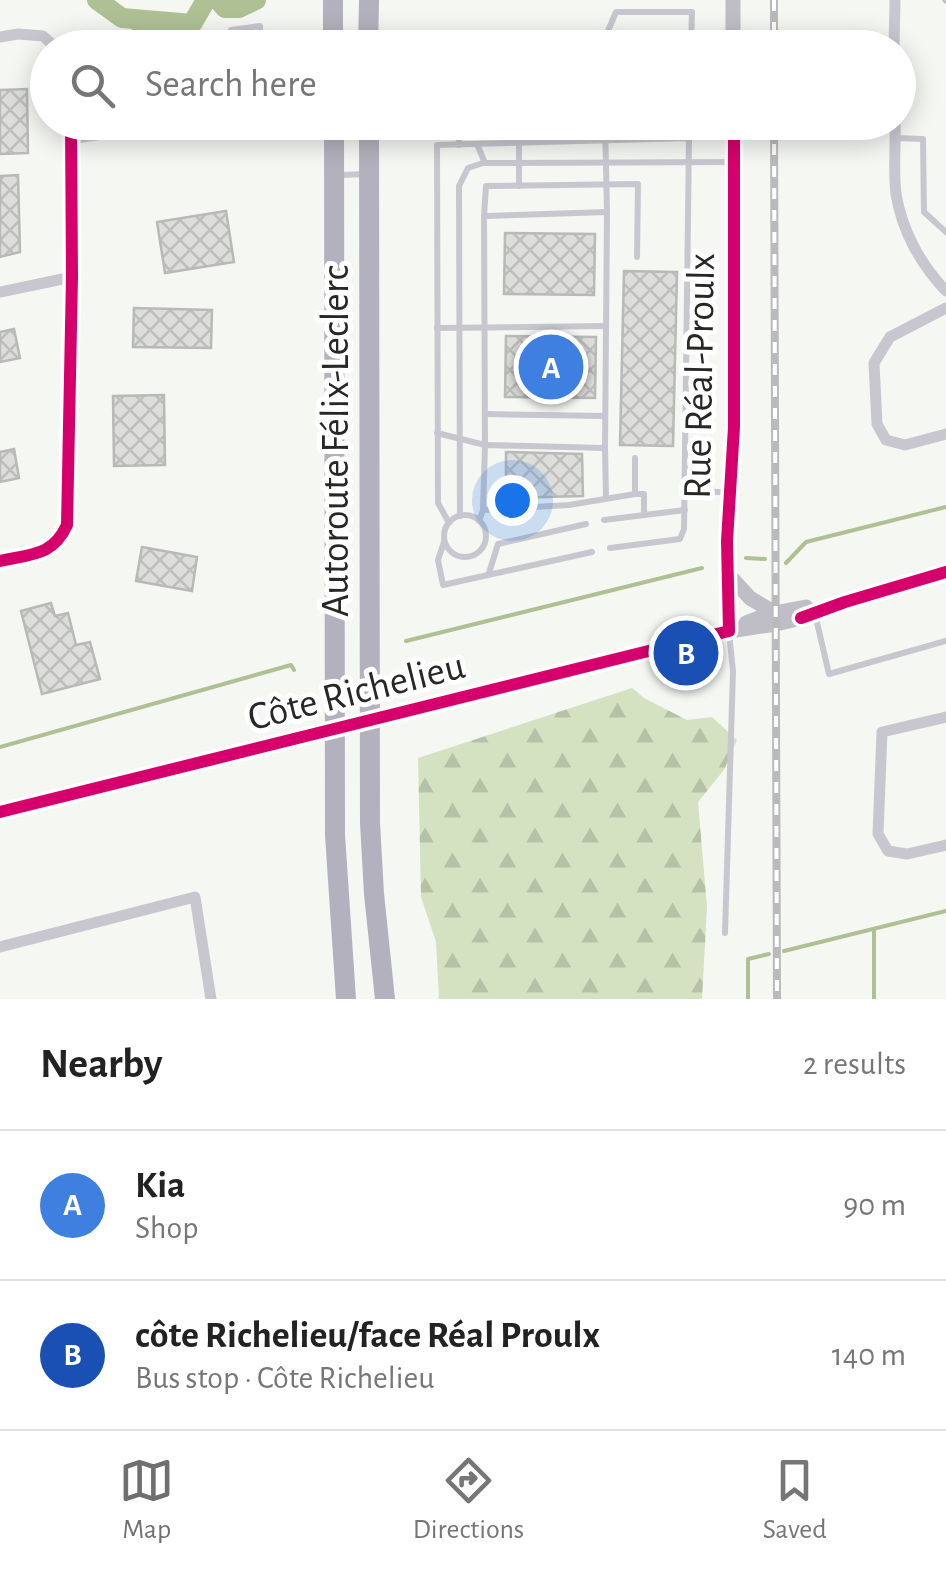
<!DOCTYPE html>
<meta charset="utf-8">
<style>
body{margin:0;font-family:"Alegreya Sans",sans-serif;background:#f2f2f2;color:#222}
.you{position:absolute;left:512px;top:500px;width:35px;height:35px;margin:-25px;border:8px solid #fff;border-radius:50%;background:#1a73e8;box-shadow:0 0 0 15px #1a73e833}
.badge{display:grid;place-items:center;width:65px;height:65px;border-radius:50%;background:#6f706d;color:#fff;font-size:32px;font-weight:700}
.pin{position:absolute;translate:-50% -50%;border:5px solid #fff;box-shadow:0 2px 10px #0006}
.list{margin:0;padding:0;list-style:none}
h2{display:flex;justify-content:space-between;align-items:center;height:130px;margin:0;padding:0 40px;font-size:42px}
h2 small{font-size:32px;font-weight:400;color:#767676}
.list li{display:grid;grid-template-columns:65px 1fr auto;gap:30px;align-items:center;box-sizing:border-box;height:150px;padding:0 40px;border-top:2px solid #e0e0e0}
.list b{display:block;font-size:38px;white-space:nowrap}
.list p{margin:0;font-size:32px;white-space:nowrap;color:#767676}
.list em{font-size:32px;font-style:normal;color:#767676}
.icon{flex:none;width:55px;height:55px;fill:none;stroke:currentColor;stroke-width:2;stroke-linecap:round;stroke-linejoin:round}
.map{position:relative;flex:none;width:946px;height:999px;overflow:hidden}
.search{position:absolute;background:#fff;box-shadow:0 5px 25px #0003;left:30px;right:30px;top:30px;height:110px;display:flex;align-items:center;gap:25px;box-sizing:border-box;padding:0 35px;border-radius:55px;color:#767676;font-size:38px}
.sheet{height:430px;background:#fff}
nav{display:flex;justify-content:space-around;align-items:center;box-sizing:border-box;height:140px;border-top:2px solid #e0e0e0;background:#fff;font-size:28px;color:#767676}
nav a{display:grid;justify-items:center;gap:5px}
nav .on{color:#6f706d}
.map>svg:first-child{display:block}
.forest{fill:url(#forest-firs)}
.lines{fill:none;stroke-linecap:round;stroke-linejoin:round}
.stream{stroke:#aec094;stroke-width:4}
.river{stroke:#aec094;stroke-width:20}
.building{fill:url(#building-cross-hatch);stroke:#b8bab7;stroke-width:2.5}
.path{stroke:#bdbdc0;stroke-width:2.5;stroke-dasharray:8 5;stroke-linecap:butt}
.lane{stroke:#c8c7cf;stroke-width:6}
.street{stroke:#c8c7cf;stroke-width:11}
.secondary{stroke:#bfbec7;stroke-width:15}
.highway{stroke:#b3b1bd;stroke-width:20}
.rail-casing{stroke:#bababc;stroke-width:8}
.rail{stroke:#fff;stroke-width:4;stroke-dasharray:11;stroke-linecap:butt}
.secondary-bridge{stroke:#bfbec7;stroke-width:15}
.cycleway-casing{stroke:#fff;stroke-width:19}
.cycleway{stroke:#d6006c;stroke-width:12}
.labels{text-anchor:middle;stroke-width:10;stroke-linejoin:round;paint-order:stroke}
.street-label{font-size:40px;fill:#272825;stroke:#fff}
</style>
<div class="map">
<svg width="946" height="999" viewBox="0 0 946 999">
<defs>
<pattern id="forest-firs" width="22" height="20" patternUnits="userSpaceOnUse" patternTransform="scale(2.5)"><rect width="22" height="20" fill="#d4e2c2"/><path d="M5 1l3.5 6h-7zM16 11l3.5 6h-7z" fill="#b6c2a7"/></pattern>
<pattern id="building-cross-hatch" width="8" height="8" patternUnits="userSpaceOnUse" patternTransform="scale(2.5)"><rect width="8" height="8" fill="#dddedb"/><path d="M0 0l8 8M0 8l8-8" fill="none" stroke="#bebebc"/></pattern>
</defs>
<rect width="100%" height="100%" fill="#f5f7f3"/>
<!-- forest -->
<path class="forest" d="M632,688L644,698L687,720L712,717L737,740L724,770L698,802L707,907L702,999H439L436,942L421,897L418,758Z"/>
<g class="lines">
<!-- stream -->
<g class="stream">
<path d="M96,41L131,32L157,21"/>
<path d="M746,558L765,559"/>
<path d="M786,563L806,542L946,507"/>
<path d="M406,641L702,568"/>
<path d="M0,747L291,665L294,670"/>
<path d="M874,929V999"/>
<path d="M784,951L946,911"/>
<path d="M748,999V959L769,954"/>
</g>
<!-- river -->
<g class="river">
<path d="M97,0L122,18L192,24L206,0"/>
<path d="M218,0L225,8H239L256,0"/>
</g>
</g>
<!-- building -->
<g class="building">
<path d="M27,89L28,153L0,154V90Z"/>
<path d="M18,175L20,252L0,257V176Z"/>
<path d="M226,211L234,262L165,273L157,222Z"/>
<path d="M505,233L595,234L594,295L504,294Z"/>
<path d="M624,271L677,272L673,446L620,445Z"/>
<path d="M134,308L212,310L211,348L133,347Z"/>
<path d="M14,329L20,358L0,362V332Z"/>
<path d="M506,336L596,337L595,398L505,397Z"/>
<path d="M164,395L165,465L114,466L113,396Z"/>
<path d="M14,449L19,478L0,482V452Z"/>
<path d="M506,452L582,454L583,496L506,498Z"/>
<path d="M142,547L197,557L192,591L136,581Z"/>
<path d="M51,603L55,616L68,613L76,645L90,642L100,679L42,694L21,611Z"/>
</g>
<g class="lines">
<!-- path -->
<path class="path" d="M943,0L946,3"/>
<!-- lane -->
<g class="lane">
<path d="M605,38L616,12H692L691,48"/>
<path d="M231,48V30L260,26V48"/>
<path d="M461,48L465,39L470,37L605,38V48"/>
<path d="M93,122V138"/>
<path d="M605,122L607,212"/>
<path d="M689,138V122"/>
<path d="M896,138L923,139L924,212L946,232"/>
<path d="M73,141L159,128L213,122"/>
<path d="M477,144L485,163"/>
<path d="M459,145V122"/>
<path d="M340,175L367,174"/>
<path d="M519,186V143"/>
<path d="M484,216L486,186L638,184L637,257"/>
<path d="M437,328L606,326"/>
<path d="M485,414L605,416"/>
<path d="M437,433L485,445L484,216L607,212L605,448"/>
<path d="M686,492H730"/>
<path d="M635,494H644V515"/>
<path d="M483,510L485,445L605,448L606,497"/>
<circle cx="465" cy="536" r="21"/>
<path d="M460,516L459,186L468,168L483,163L732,162"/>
<path d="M604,520L685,510"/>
<path d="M479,521L483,510L569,505L635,494V458"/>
<path d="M449,523L438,503L437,145L689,138L684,529L680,539L610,548"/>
<path d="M444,542L438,560L443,585L592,552"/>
<path d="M489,573L498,544L586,524"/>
<path d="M815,614L829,674L946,641"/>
<path d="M725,933L733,671L729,632"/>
</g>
<!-- street -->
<g class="street">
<path d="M0,37L18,34L43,36L56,48"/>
<path d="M894,48L895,0"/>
<path d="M895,122C896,146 893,171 896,194C902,231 921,265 946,291"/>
<path d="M0,292L72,277"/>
<path d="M946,308L890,337L874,363L877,424L886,440L905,445L946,434"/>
<path d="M0,561C31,554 53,556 67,525L72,277L71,122"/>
<path d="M946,717L882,732L878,834L888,851L907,854L946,845"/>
<path d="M0,947L195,897L211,999"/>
</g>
<!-- secondary -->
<g class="secondary">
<path d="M733,0V48"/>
<path d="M727,573L750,598L775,613"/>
<path d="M746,623L769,614L806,607"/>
<path d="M729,631L727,541L734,427V122"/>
<path d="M397,713L729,631L776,624L801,618L845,602L946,572"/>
<path d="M0,812L307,735"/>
</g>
<!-- highway -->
<g class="highway">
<path d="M333,0V48"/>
<path d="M368,48L369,0"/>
<path d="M334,122L335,835L346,999"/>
<path d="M369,122L370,823L374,894L385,999"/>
</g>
<!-- rail casing -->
<g class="rail-casing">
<g id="rail">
<path d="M774,0V48"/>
<path d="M774,122L777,999"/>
</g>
</g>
<!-- rail -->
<use href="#rail" class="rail"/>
<!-- secondary-bridge -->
<path class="secondary-bridge" d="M307,735L397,713"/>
<!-- cycleway casing -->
<g class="cycleway-casing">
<g id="cycleway">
<path d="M0,561C31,554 53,556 67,525L72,277L71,122"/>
<path d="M801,618L845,602L946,572"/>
<path d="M0,812L729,631L727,541L734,427V122"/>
</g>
</g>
<!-- cycleway -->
<use href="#cycleway" class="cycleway"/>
</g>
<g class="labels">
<!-- street labels -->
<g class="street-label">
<text transform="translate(698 376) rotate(-89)" y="14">Rue Réal-Proulx</text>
<text transform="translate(334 441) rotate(-90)" y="14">Autoroute Félix-Leclerc</text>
<text transform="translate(356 690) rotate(-14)" y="14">Côte Richelieu</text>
</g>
</g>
</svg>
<div class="you"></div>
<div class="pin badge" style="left:551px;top:367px;background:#3f7fe0">A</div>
<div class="pin badge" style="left:686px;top:653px;background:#1a4fb4">B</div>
<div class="search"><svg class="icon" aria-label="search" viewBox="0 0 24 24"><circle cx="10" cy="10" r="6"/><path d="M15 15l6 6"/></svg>Search here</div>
</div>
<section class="sheet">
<h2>Nearby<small>2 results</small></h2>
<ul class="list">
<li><span class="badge" style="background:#3f7fe0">A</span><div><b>Kia</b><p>Shop</p></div><em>90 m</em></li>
<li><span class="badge" style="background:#1a4fb4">B</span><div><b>côte Richelieu/face Réal Proulx</b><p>Bus stop · Côte Richelieu</p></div><em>140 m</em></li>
</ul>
</section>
<nav>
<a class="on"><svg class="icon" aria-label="map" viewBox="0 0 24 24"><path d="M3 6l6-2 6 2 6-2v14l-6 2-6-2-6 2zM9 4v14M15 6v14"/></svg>Map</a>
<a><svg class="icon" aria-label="directions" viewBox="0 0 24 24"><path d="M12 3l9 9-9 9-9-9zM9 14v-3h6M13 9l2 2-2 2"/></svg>Directions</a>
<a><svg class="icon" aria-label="saved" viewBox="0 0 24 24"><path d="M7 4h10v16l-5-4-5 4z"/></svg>Saved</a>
</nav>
